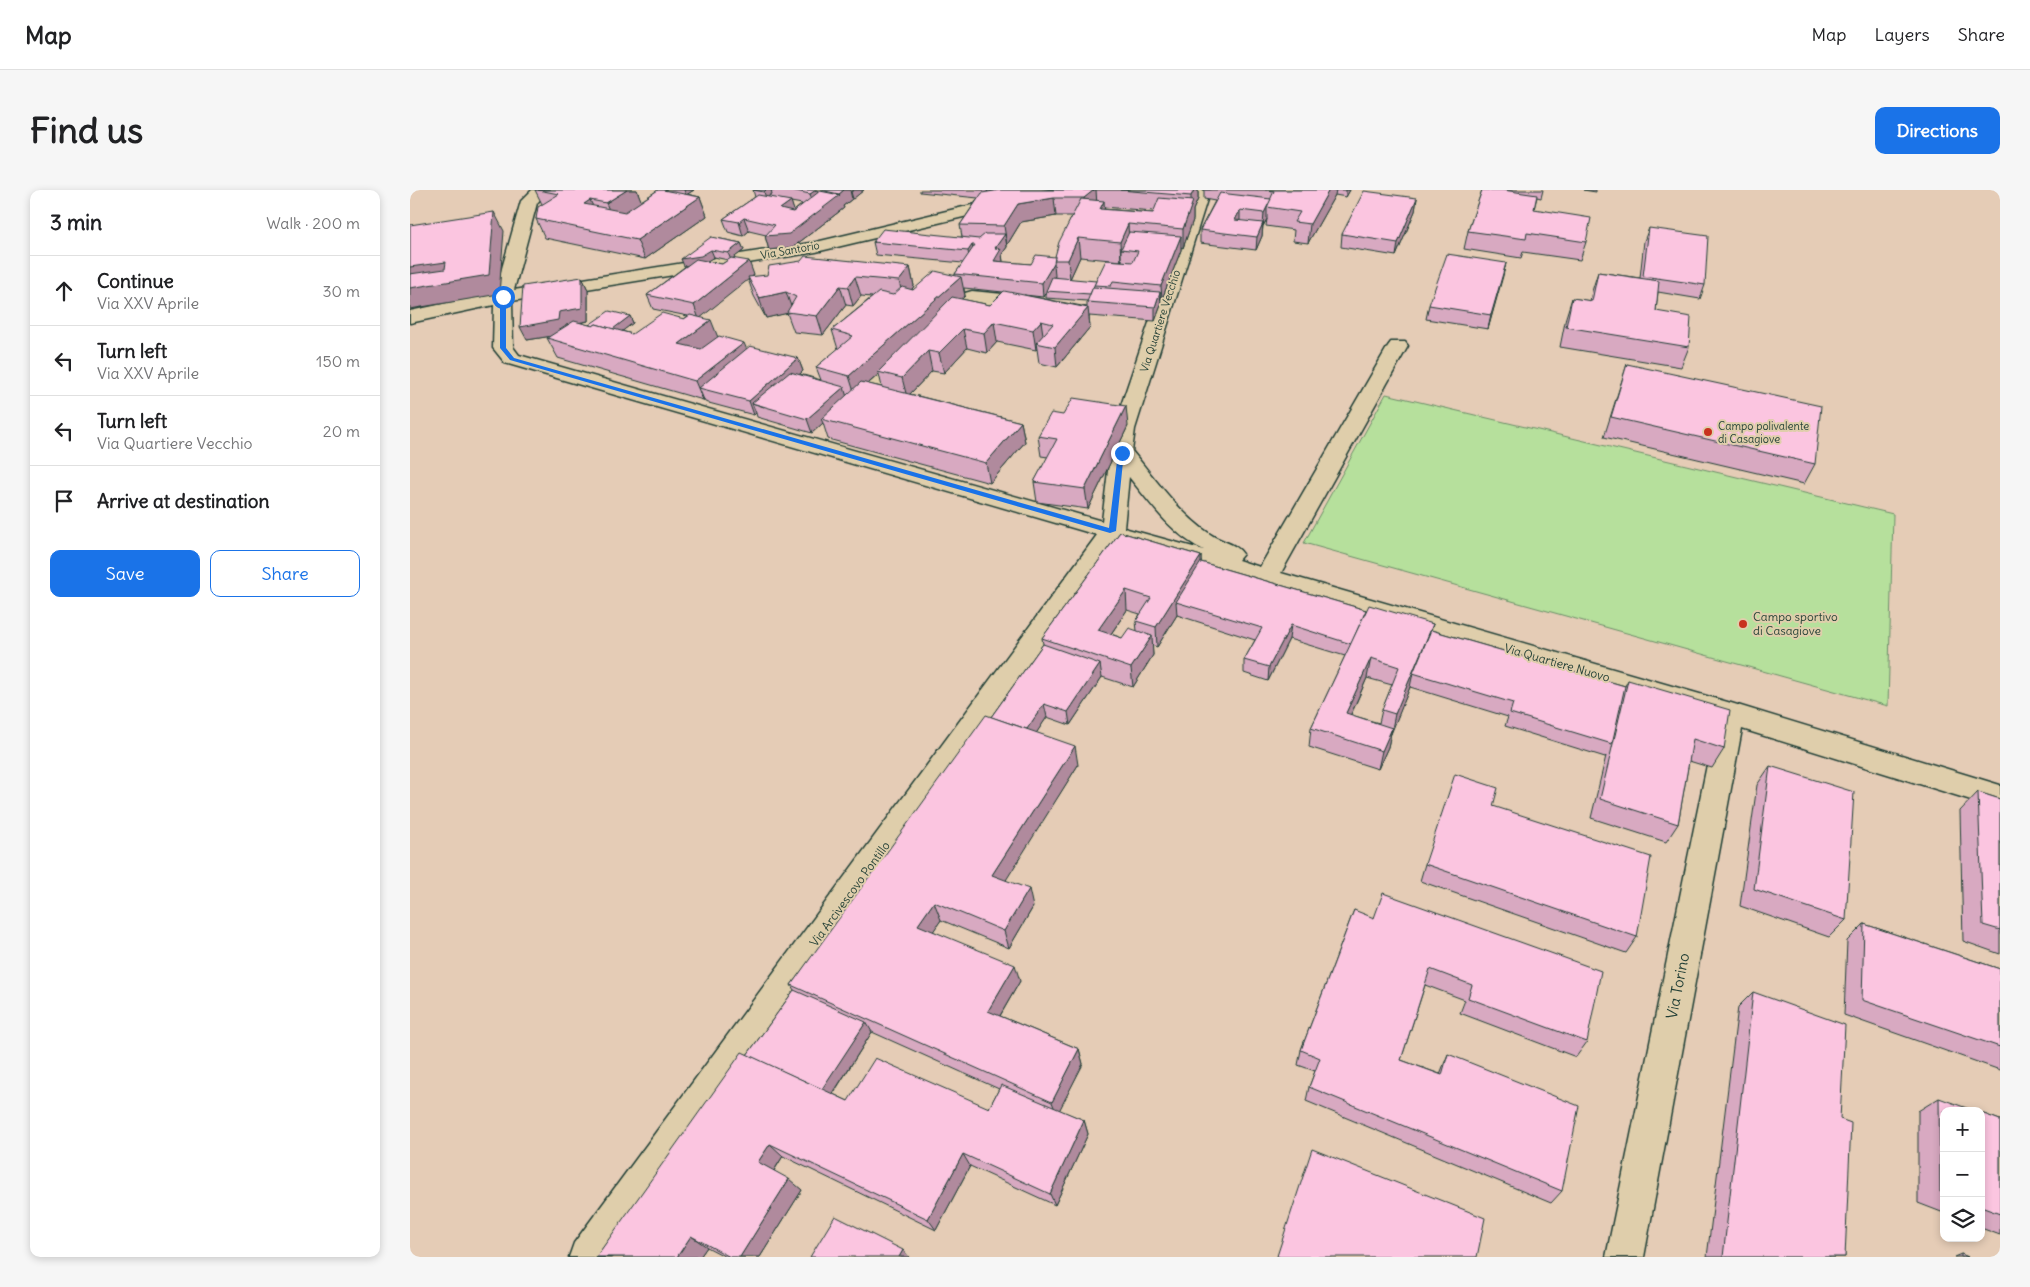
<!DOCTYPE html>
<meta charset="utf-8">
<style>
body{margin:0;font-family:Delius,sans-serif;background:#f6f6f6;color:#202124}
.controls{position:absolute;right:15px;bottom:15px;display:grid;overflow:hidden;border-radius:10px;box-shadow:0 2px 8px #0003}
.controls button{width:45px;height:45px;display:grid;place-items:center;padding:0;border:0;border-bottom:1px solid #e0e0e0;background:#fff;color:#202124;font:25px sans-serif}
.stop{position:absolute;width:15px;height:15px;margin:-11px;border:4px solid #1a73e8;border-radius:50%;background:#fff}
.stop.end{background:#1a73e8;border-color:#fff;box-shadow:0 1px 5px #0008}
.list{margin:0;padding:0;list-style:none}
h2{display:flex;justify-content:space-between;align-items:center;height:65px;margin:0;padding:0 20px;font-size:21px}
h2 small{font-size:16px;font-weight:400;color:#757577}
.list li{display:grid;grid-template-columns:32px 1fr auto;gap:15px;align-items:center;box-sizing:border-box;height:70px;padding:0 20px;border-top:1px solid #e0e0e0}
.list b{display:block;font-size:19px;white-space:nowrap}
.list p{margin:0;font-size:16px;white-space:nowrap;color:#757577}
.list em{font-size:16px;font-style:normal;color:#757577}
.actions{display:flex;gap:10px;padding:15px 20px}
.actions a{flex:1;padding:11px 0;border:1px solid #1a73e8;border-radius:10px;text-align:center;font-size:18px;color:#1a73e8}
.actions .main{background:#1a73e8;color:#fff}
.icon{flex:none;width:28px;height:28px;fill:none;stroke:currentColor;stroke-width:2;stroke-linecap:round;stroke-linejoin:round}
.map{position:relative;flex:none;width:1590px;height:1067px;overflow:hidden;border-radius:10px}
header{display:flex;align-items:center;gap:30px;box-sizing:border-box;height:70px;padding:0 25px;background:#fff;border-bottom:1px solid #e0e0e0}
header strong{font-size:24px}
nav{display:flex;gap:28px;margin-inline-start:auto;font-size:18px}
.intro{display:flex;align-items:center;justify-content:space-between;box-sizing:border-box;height:120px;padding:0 30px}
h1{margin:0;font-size:35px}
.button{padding:12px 22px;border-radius:10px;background:#1a73e8;color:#fff;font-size:18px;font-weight:700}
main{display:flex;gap:30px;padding:0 30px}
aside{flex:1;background:#fff;border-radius:10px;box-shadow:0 2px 8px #0003}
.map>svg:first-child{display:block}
.green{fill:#b6e09c;stroke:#6a8e68}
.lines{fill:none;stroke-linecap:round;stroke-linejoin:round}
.minor-casing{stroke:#1f3d34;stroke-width:3}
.minor{fill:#dfceab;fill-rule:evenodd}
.wall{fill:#d8a9c1;stroke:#1f3d34;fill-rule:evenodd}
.shaded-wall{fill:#b08a9d;stroke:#1f3d34}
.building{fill:#fbc5e0;stroke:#1f3d34}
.route{fill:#1a73e8}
.poi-dot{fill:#c8321e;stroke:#dfceab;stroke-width:2}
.labels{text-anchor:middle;stroke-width:4;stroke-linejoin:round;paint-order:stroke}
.far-street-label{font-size:11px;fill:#1f3d34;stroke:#dfceab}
.far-poi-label{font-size:11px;fill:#1f3d34;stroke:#dfceab;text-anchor:start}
.poi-label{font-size:12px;fill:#1f3d34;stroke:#dfceab;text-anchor:start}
.street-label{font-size:12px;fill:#1f3d34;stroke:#dfceab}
.near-street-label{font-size:15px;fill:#1f3d34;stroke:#dfceab}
</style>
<header>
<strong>Map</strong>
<nav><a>Map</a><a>Layers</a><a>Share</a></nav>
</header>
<div class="intro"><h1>Find us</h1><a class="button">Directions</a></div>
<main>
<aside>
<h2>3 min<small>Walk · 200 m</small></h2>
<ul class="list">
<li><svg class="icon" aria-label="ahead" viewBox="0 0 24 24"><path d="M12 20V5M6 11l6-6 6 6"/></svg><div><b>Continue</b><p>Via XXV Aprile</p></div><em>30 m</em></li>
<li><svg class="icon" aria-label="left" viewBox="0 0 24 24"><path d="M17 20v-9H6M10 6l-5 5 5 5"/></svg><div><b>Turn left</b><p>Via XXV Aprile</p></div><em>150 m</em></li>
<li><svg class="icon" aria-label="left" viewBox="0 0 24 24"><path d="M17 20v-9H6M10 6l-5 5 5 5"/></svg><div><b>Turn left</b><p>Via Quartiere Vecchio</p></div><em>20 m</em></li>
<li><svg class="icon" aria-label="arrive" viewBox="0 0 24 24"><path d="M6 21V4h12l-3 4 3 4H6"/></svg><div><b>Arrive at destination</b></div></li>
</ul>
<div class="actions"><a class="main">Save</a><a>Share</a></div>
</aside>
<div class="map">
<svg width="1590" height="1067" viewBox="0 0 1590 1067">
<rect width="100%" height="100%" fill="#e5ccb6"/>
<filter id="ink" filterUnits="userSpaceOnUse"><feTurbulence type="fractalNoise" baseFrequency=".02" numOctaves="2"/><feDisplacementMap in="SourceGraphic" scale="10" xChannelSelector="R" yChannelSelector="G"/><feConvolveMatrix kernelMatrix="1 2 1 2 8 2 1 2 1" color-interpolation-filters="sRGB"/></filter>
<g filter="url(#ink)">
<!-- green -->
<path class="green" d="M976,204L1483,324L1478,516L894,353Z"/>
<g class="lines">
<!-- minor casing -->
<g class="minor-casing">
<g id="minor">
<path d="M122,0H139L127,13L104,100L406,52L566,14L639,0H672L664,5L566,24L406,62L102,111L103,157L109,165L692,331L703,239L784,0H800L725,239L722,261C746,290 769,323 800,344C811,352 826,353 833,364L828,370L850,377L978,156L981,152H995L998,156L871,383L1321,513L1590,595V619L1332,539L1234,1067H1196L1306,531L707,351L201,1067H159L164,1053L687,345L95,173L83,158L84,115L0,133V121L85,103L111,11ZM719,287C740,313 763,346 794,360L714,338Z"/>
<path d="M562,101L603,105L610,107L612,111L610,115L603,117L566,113L537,140H523L520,136L523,132L555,103Z"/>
<path d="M498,159L505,161L508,165L505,169L444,223L437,225L430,223L427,219L430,215L491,161Z"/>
</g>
</g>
<!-- minor -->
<use href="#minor" class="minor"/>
</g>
<!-- wall -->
<g class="wall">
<path d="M125,0H227L231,11L248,0H284L277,4L290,7L297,26L235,69L135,48L126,29L132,14Z"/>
<path d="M343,0H454L433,16L434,18L383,57L359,60L355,46L356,45L339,41L333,46L318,42L313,29L345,7ZM381,12L392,14L384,21Z"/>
<path d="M510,0H788V9L783,20V30L773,58L771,57V60L752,109H750L751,115L745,131L679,126L680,137L647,177L629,173L627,159L626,160L587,152L577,163L557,158L534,183L522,181L500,204L611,232L615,252L580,293L418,249L413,233L402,243L347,227L346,223L344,225L295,212L294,210H293L148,168L137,148L141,146L117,150L172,87L178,100V131L170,133L179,135L220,126L223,133L212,141L222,144L274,129L278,126L243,119L237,105L277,75L274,76L301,47L331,53L334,60L323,68L344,85L341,87L500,77L504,96L502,99L503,100L545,85V84L553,73L466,65L463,52L552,47L550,35L568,8L510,2ZM694,17L744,21L743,23L694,19ZM646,26H662L645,67L621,74L593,72L592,64L597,57V55L611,32ZM304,67L318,70L312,74L296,71ZM670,67L711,71L712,69V72L686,92L660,89ZM338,89L344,106L356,128L377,123L384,142L413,145L436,115L443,116L451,106L462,107L422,140L428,159L406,177L411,190L390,184L393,181L388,168L337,159L308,147L290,127ZM554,98L593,102L580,115L551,109L555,106ZM636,102V108L677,111V117L614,105L633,107ZM469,184L472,197L458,194Z"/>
<path d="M794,0H940L936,7L925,5L898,53L883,51L884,40L856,36L857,29L853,36L852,46L846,60L790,53V40L805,11L794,9Z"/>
<path d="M1072,0H1133L1131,8L1127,7L1124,19L1176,52L1170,70L1113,62L1111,68L1054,59L1058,41Z"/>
<path d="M1173,0H1186V2Z"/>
<path d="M1007,8L1005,21L986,66L931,57L932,44Z"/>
<path d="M1239,38L1295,95L1290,109L1248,102L1246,121L1279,157L1271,177L1150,157L1156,127L1162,108L1180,111L1182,101L1188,82L1230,88L1234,51Z"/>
<path d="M1096,73L1078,139L1016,129L1019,115Z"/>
<path d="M1217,174L1405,274L1394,294L1194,247Z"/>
<path d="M718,236L678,319L627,312L624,292L638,267L631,266L628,246Z"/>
<path d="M710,342L791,366V372L956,420L1023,434L1021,440L1215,496L1218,490L1314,559L1302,578L1279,571L1268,634L1256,652L1181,628L1196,566L1195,567L1095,536L1098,527L1000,497L981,543L978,557L968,579L899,557L901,538L935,466L879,449L858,491L834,483V470L845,450L767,425L747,457L742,455L743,465L723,497L692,487L660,535L637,527L626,543L668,575L595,690L623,717L599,758L531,730L523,741L610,791L590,826L669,859L673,874L649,920L674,930L678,944L645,1015L560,976L526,1040L373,966L364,981L392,1000L350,1067H316L297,1057L290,1067H186L337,865L384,800L381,795L581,527L633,454L632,448ZM717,420L730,424L726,431L727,441L712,448L701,444ZM957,488L982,495L972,520L969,533L941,525ZM462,842L589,899L579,918L438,911L423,904Z"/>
<path d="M1360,576L1436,730L1419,747L1330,716L1347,595Z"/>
<path d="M1568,602L1590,609V764L1553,751L1550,621Z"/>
<path d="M1083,616L1227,747L1216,763L1010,691L1015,674Z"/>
<path d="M944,720L1177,852L1166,867L1050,823L1055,810L1015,795L991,870L1030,884L1038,864L1152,1001L1141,1013L896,911L899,897L905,881L888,875L891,860Z"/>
<path d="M1454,734L1590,779V880L1434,825L1437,751Z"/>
<path d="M1343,802L1430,929L1435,1067H1297L1328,817Z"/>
<path d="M1529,908L1534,921V1023L1508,1013V921Z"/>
<path d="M1571,923L1590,930V1045L1571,1038Z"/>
<path d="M1551,1064L1558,1067H1544Z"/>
</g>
<!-- shaded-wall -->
<g class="shaded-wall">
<path d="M217,0H227L232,13L204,32L196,13Z"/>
<path d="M274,0H284L276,5Z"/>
<path d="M356,0H361L362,4L356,8L354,2Z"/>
<path d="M406,0H407L410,12L404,17L400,4Z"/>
<path d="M434,0H440L442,9L433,16L434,18L383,57L359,60L355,46L430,5L429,4Z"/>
<path d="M444,0H454L443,9L441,2Z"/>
<path d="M577,0H584V2L579,10Z"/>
<path d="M684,0H686L687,16L676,26L674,8Z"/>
<path d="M784,0H788V9L783,20V30L773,58V39L781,16V6Z"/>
<path d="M919,0H926L925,5L898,53L900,34Z"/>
<path d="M936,0H940L936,7Z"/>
<path d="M290,7L297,26L235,69L227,50Z"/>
<path d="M644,8L646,26L611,32L597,55L594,36L608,14Z"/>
<path d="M1007,8L1005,21L986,66L988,53Z"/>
<path d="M861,9L857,17V29L853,36L854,23Z"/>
<path d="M180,10L189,29L174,14Z"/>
<path d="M381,11L385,24L370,19Z"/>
<path d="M694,11L695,29L690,19Z"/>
<path d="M830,20V33L825,30Z"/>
<path d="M84,22L94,41L89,104L0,119V77Z"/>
<path d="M334,28L339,41L333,46L329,32Z"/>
<path d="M853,33L852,46L846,60L847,47Z"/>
<path d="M718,34L719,53L711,59V71L710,52Z"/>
<path d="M595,44L597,57L592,64L593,72L584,71L585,58Z"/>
<path d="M771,46V60L752,109L751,96Z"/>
<path d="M668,48L670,67L660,89L658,70Z"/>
<path d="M331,53L334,60L321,70L318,63Z"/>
<path d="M562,55L565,68L560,74L558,61Z"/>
<path d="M301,60L304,67L294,73L274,76L271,69Z"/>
<path d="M339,71L344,85L289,129L284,115Z"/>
<path d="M644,73L645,86L637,101H636V102L633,107L632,93Z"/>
<path d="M1096,73L1093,86L1078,139L1081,125Z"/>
<path d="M500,77L504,96L494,111L489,91Z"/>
<path d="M172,87L178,100V131L156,135L155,144L117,150L110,137L149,122Z"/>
<path d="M445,87L451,106L443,116L438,97Z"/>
<path d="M551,87L555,106L471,182H468L469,184L445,205L439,186Z"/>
<path d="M430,96L436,115L413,145L407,126Z"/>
<path d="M376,102L383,122L356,128L349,108Z"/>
<path d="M750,102L751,115L745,131V117Z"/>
<path d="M678,118L680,137L647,177L645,157Z"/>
<path d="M220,126L223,133L194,155L190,148Z"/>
<path d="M301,130L309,150L278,173L269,154Z"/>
<path d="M631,131L634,151L626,153L627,159L626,160L623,140Z"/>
<path d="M584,132L587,152L577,163L574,143Z"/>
<path d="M553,139L557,158L534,183L529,163Z"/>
<path d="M334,153L342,172L289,198L294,210H293L285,191Z"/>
<path d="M518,161L522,181L497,207L492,188Z"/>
<path d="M388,168L393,181L354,217L342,213L346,223L344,225L339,211Z"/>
<path d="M434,197L438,211L411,229L413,233L402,243L397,229Z"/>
<path d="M716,216L718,236L678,319L675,299Z"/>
<path d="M611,232L615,252L580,293L576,273Z"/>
<path d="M791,366V386L766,412L767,425L747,457L746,437Z"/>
<path d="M716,400L717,420L690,460L688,440Z"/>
<path d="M1023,434L1018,453L1003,483L1000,497L981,544L985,524Z"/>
<path d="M881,435L879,449L858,491L859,477Z"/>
<path d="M742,446L743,465L723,497L721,478Z"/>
<path d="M961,468L957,488L933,542L936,523Z"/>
<path d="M690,474L692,487L660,535L658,522Z"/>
<path d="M634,514L637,527L617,557L614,543Z"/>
<path d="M982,538L978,557L968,579L972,561Z"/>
<path d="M665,556L668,575L588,703L582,685Z"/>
<path d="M619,699L623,717L599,758L594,741Z"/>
<path d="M524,712L531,730L516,752L508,735Z"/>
<path d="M605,775L610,791L584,836L578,821Z"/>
<path d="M456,832L462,842L418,911L410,901Z"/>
<path d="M669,859L673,874L647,925L642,912Z"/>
<path d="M674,930L678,944L645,1015L640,1004Z"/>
<path d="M360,954L373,966L361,985L348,972Z"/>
<path d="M553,964L560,976L526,1040L518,1029Z"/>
<path d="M379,989L392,1000L350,1067H330Z"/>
<path d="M281,1046L297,1057L290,1067H267Z"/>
<path d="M493,1060L499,1067H489Z"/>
</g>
<!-- building -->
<g class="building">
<path d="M128,0H217L196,13L180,10L174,14L215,22L248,0H253L290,7L227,50L126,29L128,17L149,4Z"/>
<path d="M343,0H356L354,2Z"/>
<path d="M381,0H406L400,4Z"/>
<path d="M410,0H434L429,4Z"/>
<path d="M590,0H684L674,8H644L608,14L594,36L550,35L572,3Z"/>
<path d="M710,0H784L781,6Z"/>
<path d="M855,0H919L900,34L884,32L890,22L857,17L864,1Z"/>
<path d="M1072,0H1093L1127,5L1124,19L1181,28L1176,52L1117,43L1116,49L1058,41Z"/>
<path d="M410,1L430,5L379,44L355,46L365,35L334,28L329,32L313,29L348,5L381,11L370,19L383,22Z"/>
<path d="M954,1L1007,8L988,53L932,44Z"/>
<path d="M810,3L861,9L854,23L830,20L825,30L853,33L847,47L790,40Z"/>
<path d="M749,8L783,11L773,39L718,34L710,52L668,48L658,70H644L649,52L671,9L694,11L690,19L743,23Z"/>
<path d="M84,22L79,85L0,98V84L35,79L36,72L0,77V35Z"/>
<path d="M1239,38L1298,46L1295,95L1233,86Z"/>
<path d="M473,39L569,49L575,44H595L585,58L591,59L584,71L621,74L626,65L645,67L644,73L632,93L545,84L565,55H562L558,61L463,52Z"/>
<path d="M719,42L771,46L751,96L703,91L701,96L684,95L696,70L723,72L728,61L711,59Z"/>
<path d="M301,47L331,53L318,63L301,60L291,66L271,69Z"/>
<path d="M1037,64L1096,73L1081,125L1019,115Z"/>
<path d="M395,66L500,77L489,91L445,87L438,97L430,96L407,126L377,122L386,107L376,102L349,108L338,87L357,85L359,76L391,71Z"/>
<path d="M321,68L339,71L284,115L237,105L286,69L312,74Z"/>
<path d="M525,81L551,87L439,186L406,177L443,146L422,140L469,102L483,105L492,97L503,100Z"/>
<path d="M1188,82L1249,91L1246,121L1281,127L1279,157L1156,137L1162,108L1182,111Z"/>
<path d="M172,87V118L149,122L148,130L110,137L113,96Z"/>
<path d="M642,87L686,91L680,104L636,101Z"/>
<path d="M683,97L750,102L745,117L677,112Z"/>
<path d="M594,101L678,118L645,157L626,153L643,134L631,131L623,140L584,132L574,143L553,139L529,163L518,161L492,188L468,182L542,107L580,115Z"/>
<path d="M199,121L220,126L203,139L186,134L183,136L179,135Z"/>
<path d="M252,123L274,129L280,125L301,130L269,154L291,159L309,146L334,153L285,191L137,148L164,131L183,136L186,134L222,144Z"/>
<path d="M340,156L388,168L339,211L289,198Z"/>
<path d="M1217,174L1411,216L1405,274L1201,227Z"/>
<path d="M380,182L434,197L397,229L342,213Z"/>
<path d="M451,192L611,232L576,273L411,229Z"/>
<path d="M663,208L716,216L675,299L624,292L647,249L628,246L641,223L653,225Z"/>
<path d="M710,342L791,366L746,437L726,431L741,408L716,400L688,440L712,448L719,438L742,446L721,478L632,448Z"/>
<path d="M791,372L956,420L941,454L881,435L859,477L834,470L852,438L766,412Z"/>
<path d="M959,415L1023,434L985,524L972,520L989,477L961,468L936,523L982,538L972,561L901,538Z"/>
<path d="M1021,440L1215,496L1202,554L1100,523L1103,513L1003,483Z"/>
<path d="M633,454L690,474L658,522L634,514L617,539L581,527Z"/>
<path d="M1218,490L1320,520L1314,559L1283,549L1268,634L1190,609Z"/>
<path d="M576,525L665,556L582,685L619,699L594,741L524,712L508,735L605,775L578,821L669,859L642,912L381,795Z"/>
<path d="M1360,576L1444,602L1436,730L1344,699Z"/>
<path d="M1045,584L1088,598L1083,616L1241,667L1227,747L1015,674Z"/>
<path d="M1568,602L1590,609V740L1573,735Z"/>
<path d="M973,703L1191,781L1177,852L1058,808L1062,795L1020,779L991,870L1032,885L1038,864L1169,916L1152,1001L899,897L910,868L891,860L944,720L964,728Z"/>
<path d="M1454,734L1590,779V857L1452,810Z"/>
<path d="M384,800L456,832L412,899L337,865Z"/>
<path d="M1343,802L1435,835L1430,929L1441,933L1435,1067H1313Z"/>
<path d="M332,862L438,911L465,868L579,918L591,895L674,930L640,1004L553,964L518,1029L360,954L348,972L379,989L330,1067H320L281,1046L267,1067H186Z"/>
<path d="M1529,908L1565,921H1534V1003L1530,1002Z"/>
<path d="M1571,923L1590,930V1024L1571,1017Z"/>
<path d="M902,959L1075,1028L1067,1067H870L867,1066Z"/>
<path d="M425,1026L493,1060L489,1067H400Z"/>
<path d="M1551,1064L1558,1067H1551Z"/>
</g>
</g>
<!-- route -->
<path class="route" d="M93,105L96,107V158L104,168L699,338L708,263L714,262L706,341L700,343L100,170L90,158V107Z"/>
<!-- markers -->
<g class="poi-dot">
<circle cx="1298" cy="242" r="5"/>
<circle cx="1333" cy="434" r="5"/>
</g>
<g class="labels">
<!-- far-street labels -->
<g class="far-street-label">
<text transform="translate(380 60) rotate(-10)" y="4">Via Santorio</text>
<text transform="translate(750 131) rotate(-72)" y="4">Via Quartiere Vecchio</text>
</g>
<!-- far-poi labels -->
<g class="far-poi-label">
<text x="1308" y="240">Campo polivalente<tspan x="1308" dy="13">di Casagiove</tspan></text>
</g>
<!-- poi labels -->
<g class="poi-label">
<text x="1343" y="431">Campo sportivo<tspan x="1343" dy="14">di Casagiove</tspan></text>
</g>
<!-- street labels -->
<g class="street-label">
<text transform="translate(1147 473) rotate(16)" y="4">Via Quartiere Nuovo</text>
<text transform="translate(440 704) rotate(-54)" y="4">Via Arcivescovo Pontillo</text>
</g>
<!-- near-street labels -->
<g class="near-street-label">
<text transform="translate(1268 796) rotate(-79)" y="5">Via Torino</text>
</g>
</g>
</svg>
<div class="controls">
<button>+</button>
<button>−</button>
<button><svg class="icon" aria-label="layers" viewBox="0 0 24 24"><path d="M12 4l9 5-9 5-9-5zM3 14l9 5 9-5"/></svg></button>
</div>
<div class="stop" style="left:93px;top:107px"></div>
<div class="stop end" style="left:712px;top:263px"></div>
</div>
</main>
